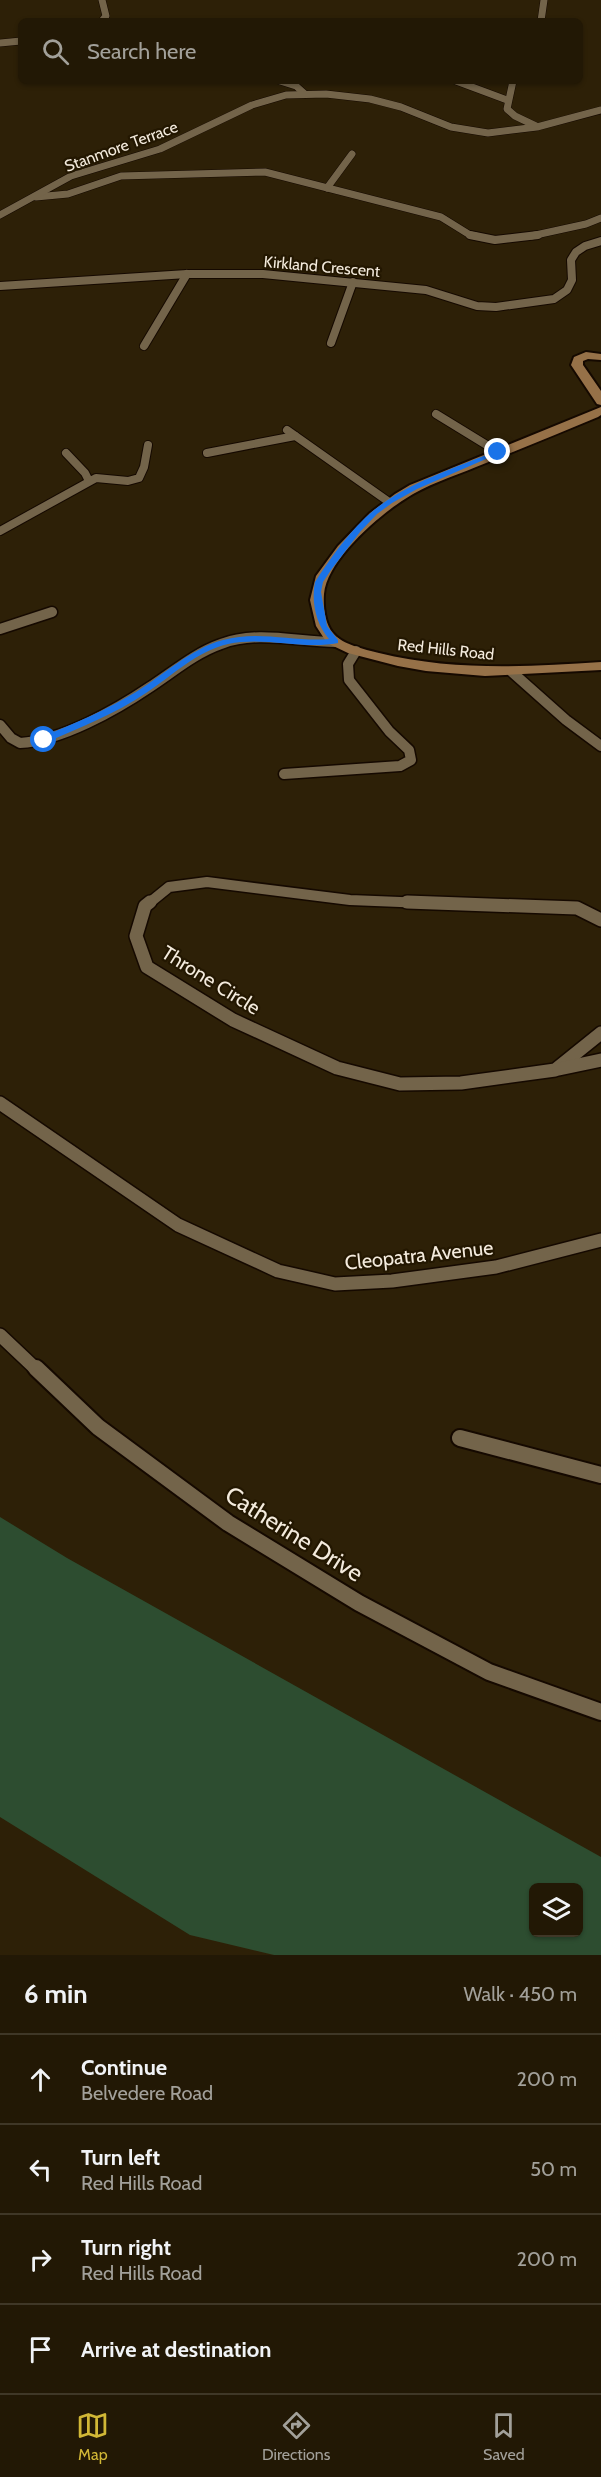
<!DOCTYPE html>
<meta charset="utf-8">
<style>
body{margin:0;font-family:Cabin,sans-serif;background:#2a210f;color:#f1f3f6}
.controls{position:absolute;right:18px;bottom:18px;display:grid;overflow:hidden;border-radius:9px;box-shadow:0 2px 4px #0004}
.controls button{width:54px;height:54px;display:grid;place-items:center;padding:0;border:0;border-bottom:2px solid #3f3727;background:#221805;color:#f1f3f6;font:30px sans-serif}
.stop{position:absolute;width:18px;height:18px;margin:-14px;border:4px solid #1a73e8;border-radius:50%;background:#fff}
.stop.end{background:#1a73e8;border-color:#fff;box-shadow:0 2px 6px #0008}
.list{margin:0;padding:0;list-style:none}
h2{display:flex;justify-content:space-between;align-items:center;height:78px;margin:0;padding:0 24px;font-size:26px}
h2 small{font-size:20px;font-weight:400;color:#a2a09a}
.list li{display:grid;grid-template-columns:39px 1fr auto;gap:18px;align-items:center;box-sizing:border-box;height:90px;padding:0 24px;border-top:2px solid #3f3727}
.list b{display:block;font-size:22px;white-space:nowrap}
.list p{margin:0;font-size:20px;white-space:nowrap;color:#a2a09a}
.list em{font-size:20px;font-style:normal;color:#a2a09a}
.icon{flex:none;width:33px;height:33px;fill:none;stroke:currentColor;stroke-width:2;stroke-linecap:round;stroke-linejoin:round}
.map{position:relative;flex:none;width:601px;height:1955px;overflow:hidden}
.search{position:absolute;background:#221805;box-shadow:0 2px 4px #0004;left:18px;right:18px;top:18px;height:66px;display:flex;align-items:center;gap:15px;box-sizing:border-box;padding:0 21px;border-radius:9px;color:#a2a09a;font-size:22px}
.sheet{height:438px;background:#221805}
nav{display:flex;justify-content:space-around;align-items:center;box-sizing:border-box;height:84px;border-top:2px solid #3f3727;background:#221805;font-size:16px;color:#a2a09a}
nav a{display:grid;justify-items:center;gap:3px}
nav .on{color:#d1b736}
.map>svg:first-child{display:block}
.green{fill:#2d4d30;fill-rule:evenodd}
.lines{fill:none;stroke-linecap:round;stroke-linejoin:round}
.minor-far4-casing{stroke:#150900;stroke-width:8}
.minor-far3-casing{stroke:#150900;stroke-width:10}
.minor-far2-casing{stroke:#150900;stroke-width:13}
.minor-far1-casing{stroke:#150900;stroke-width:16}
.minor-casing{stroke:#150900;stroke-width:20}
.secondary-casing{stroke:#150900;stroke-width:4}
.minor-far4{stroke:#73644a;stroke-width:7}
.minor-far3{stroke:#73644a;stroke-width:8}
.minor-far2{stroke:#73644a;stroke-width:10}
.minor-far1{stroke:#73644a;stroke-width:13}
.minor{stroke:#73644a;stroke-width:16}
.secondary{fill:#967148;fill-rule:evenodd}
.route{fill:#1a73e8}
.labels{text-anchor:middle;stroke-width:4.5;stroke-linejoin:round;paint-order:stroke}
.far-street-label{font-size:16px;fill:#f4ebdd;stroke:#231701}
.street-label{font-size:20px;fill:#f4ebdd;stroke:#231701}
.near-street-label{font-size:24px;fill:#f4ebdd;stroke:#231701}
</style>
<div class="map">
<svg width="601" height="1955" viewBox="0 0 601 1955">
<rect width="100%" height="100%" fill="#2d2007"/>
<!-- green -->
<path class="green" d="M0,1517L67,1558L601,1857V1955H274L190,1935L0,1817ZM534,1888H578V1932H534Z"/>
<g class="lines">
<!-- minor-far4 casing -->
<g class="minor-far4-casing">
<g id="minor-far4">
<path d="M102,0L106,16L102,21"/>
<path d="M541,21L544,0"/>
<path d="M0,43L21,41"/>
<path d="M280,81L296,86L305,94"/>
<path d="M456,81L507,100"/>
<path d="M513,81L507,109L515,116L536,126"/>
<path d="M327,188L352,154"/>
<path d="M36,197L68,194L121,176L265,172L441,217L470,235L476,236"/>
<path d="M0,215L71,176L160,149L252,105L286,95L326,94L370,99L401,107L451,127L488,133L537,127L601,110"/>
<path d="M531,236L586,224L601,218"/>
</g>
</g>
<!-- minor-far3 casing -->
<g class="minor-far3-casing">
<g id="minor-far3">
<path d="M470,235L495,240L538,235"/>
<path d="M0,286L187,274H263L426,290L477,306L496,307L554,299L567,290L572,280L571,260L576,252L585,246L601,241"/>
<path d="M331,343L353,282"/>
<path d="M144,346L187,274"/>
<path d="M436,414L498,452"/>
<path d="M287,430L389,502"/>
<path d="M66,453L85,473L89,481"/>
<path d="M207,453L295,436"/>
<path d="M0,531L96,478L128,481L139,478L144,467L148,445"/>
</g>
</g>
<!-- minor-far2 casing -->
<g class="minor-far2-casing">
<g id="minor-far2">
<path d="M0,629L52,612"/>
<path d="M512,672L566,720L601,746"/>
<path d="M0,725L11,738L20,743C61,741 116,710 150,687C173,672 195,653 221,644C257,630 298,642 335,642"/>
<path d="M284,774L400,766L411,760L409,750L389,731L349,680L348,664L356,651"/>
<path d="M148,904L169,887L207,882L350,900L450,904"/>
</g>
</g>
<!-- minor-far1 casing -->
<g class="minor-far1-casing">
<g id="minor-far1">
<path d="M150,902L145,906L136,936L147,967L233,1020L337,1068L400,1084L461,1083L555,1070L601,1033"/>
<path d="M407,902L577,908L601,920"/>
<path d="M559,1069L601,1060"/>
<path d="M0,1103L178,1225L278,1271L335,1284L392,1281L496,1267L601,1240"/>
<path d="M0,1335L37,1370"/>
</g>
</g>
<!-- minor casing -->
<g class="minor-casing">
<g id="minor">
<path d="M36,1368L98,1427L228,1523L359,1603L489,1672L601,1712"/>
<path d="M460,1438L601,1475"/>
</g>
</g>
<!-- secondary casing -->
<g class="secondary-casing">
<g id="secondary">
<path d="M586,352L601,354V360L588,359L583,361V365L601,391V405L597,404L571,365L574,357Z"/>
<path d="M601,407V415L598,417C557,434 516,451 476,467C452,477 426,485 405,499C378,516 327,560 324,594C323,606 325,624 333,633C343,645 364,649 379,653C452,671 526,667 601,662V670L485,676L426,671L398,666L348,653L327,643L316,626L310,600L316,576L338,546L370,513L395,494L410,485Z"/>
</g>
</g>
<!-- minor-far4 -->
<use href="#minor-far4" class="minor-far4"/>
<!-- minor-far3 -->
<use href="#minor-far3" class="minor-far3"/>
<!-- minor-far2 -->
<use href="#minor-far2" class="minor-far2"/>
<!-- minor-far1 -->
<use href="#minor-far1" class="minor-far1"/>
<!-- minor -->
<use href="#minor" class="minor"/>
<!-- secondary -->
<use href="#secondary" class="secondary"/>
</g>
<!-- route -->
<path class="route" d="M496,451L502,452L417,489L392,503L377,514L360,532L331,570L323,582L321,592L327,626L338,640V643C302,650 265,636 228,644C197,651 172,676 146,693C115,714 81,727 47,742H41V737C74,724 106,710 136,692C165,674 190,649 223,640C258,630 294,642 329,639C316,624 311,602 315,582C331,557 351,529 374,510C409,482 455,468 496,451Z"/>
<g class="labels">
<!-- far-street labels -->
<g class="far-street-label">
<text transform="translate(121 146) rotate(-20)" y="6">Stanmore Terrace</text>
<text transform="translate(322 266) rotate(5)" y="6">Kirkland Crescent</text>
<text transform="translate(446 649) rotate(6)" y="6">Red Hills Road</text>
</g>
<!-- street labels -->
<g class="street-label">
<text transform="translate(211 980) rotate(32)" y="7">Throne Circle</text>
<text transform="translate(419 1255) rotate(-6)" y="7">Cleopatra Avenue</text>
</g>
<!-- near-street labels -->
<g class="near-street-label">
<text transform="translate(294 1534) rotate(32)" y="8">Catherine Drive</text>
</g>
</g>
</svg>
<div class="controls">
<button><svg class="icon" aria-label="layers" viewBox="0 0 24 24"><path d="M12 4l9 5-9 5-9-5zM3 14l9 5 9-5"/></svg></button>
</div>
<div class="stop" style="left:44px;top:740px"></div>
<div class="stop end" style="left:498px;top:452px"></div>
<div class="search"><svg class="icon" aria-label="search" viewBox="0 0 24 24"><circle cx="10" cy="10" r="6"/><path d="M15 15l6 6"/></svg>Search here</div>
</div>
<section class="sheet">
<h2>6 min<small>Walk · 450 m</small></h2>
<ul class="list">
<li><svg class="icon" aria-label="ahead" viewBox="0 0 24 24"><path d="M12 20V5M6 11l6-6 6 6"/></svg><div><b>Continue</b><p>Belvedere Road</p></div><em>200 m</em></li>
<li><svg class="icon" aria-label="left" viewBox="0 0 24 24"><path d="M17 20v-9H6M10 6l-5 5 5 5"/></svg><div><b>Turn left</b><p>Red Hills Road</p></div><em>50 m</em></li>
<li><svg class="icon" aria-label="right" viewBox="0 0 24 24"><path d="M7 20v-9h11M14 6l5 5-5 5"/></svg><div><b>Turn right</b><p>Red Hills Road</p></div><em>200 m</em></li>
<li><svg class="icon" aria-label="arrive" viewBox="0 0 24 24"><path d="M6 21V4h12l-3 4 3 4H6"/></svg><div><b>Arrive at destination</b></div></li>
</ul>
</section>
<nav>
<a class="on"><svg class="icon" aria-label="map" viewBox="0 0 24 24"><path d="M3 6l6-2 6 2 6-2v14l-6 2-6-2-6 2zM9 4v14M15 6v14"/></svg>Map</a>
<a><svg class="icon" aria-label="directions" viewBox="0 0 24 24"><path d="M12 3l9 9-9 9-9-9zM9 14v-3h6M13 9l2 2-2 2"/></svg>Directions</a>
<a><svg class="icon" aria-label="saved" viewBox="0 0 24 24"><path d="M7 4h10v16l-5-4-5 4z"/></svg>Saved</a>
</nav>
